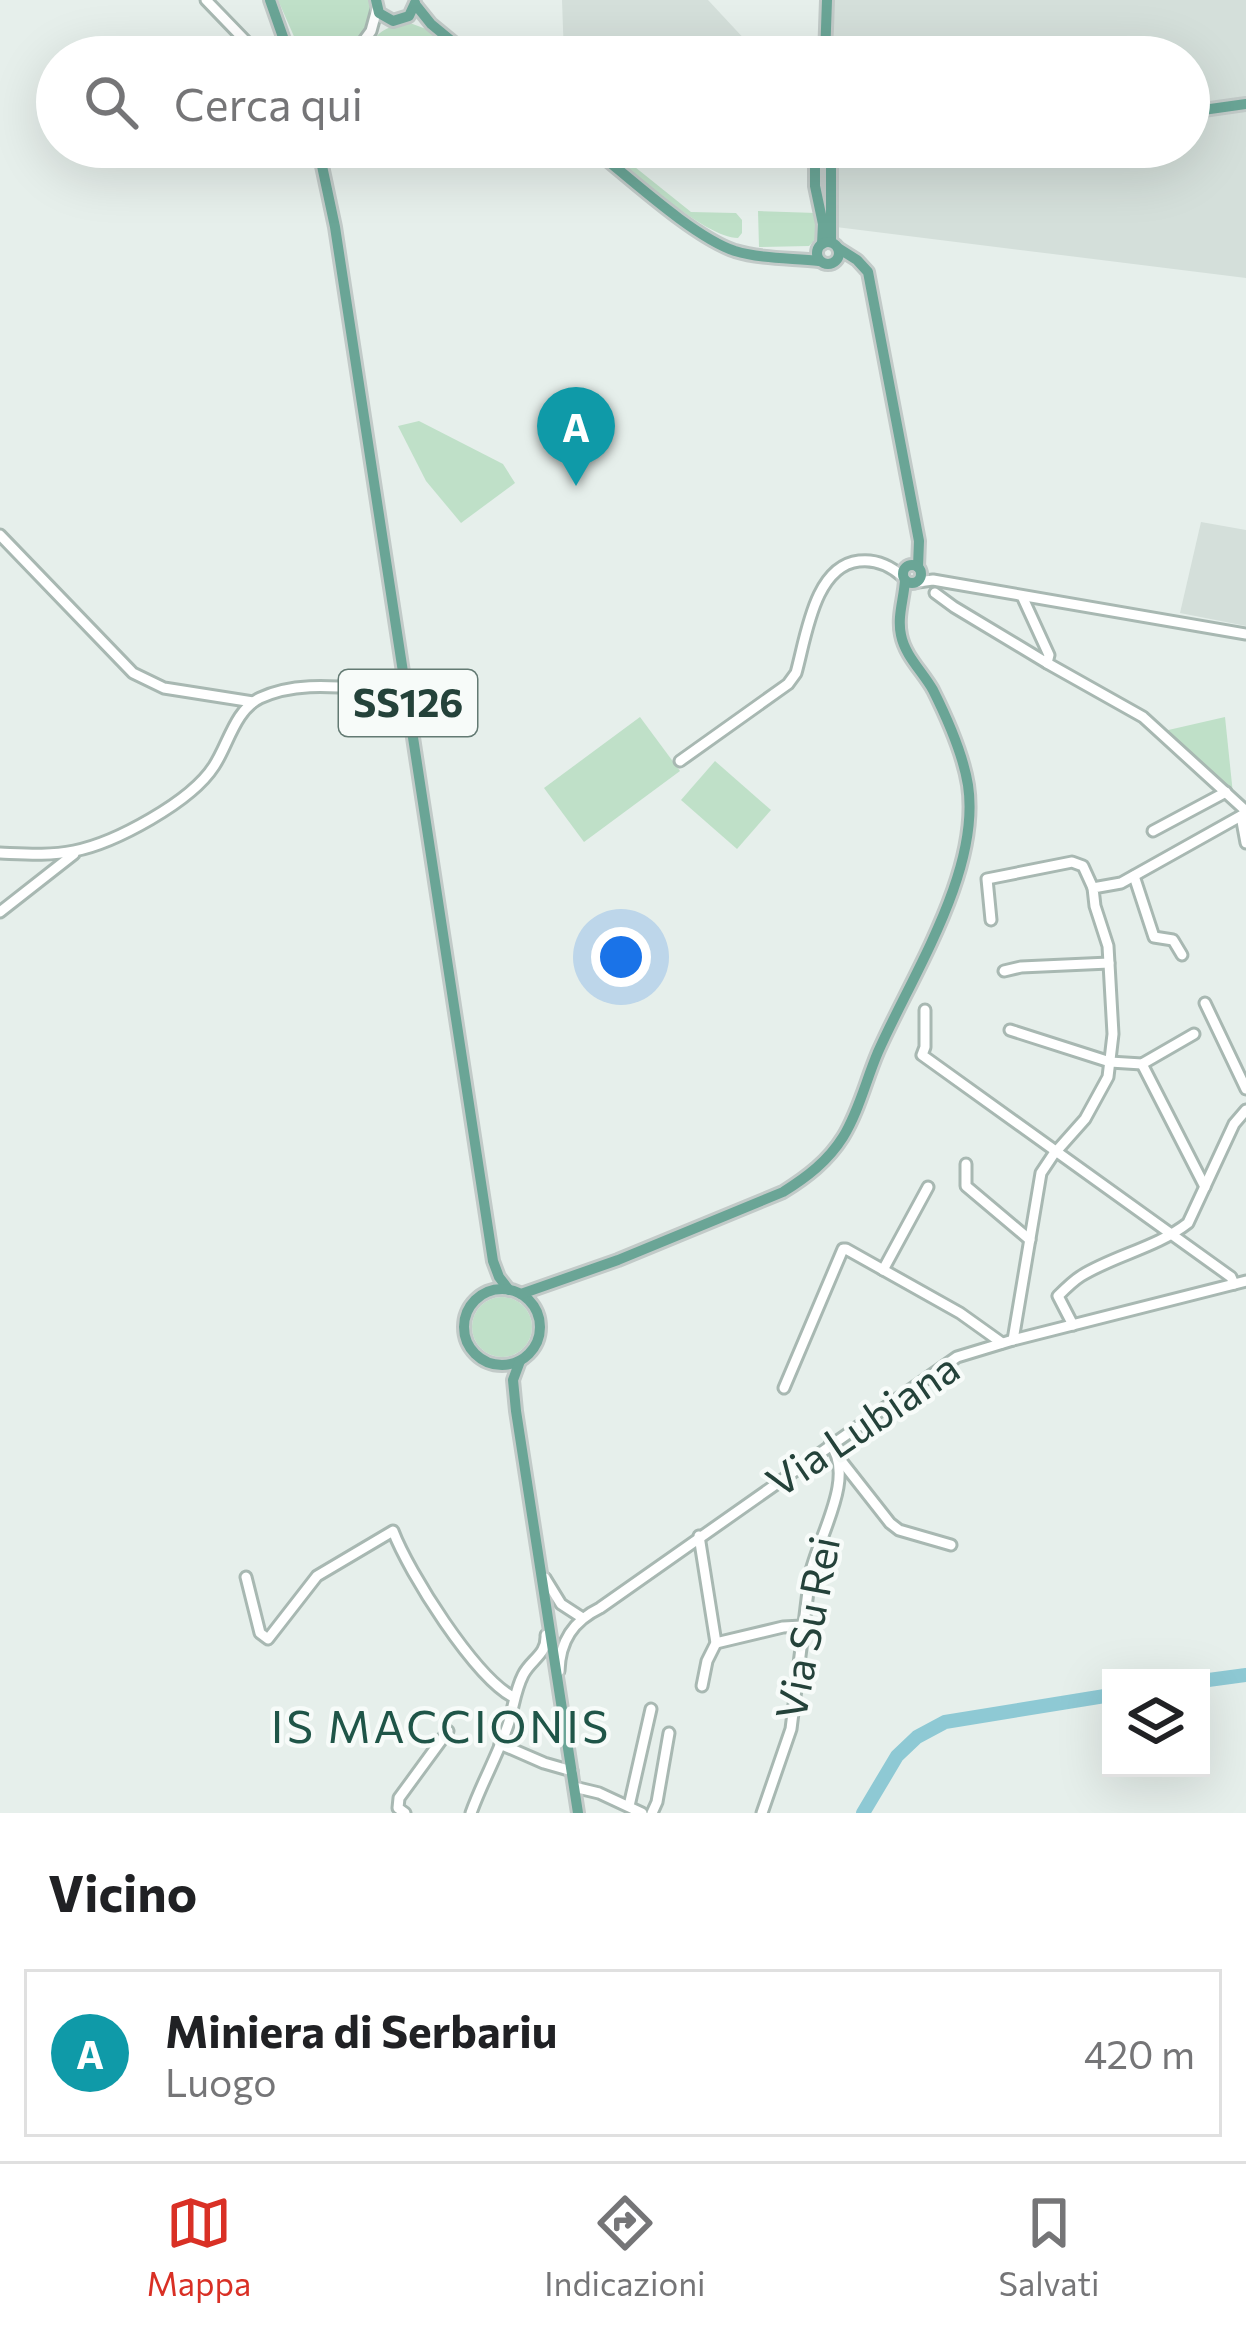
<!DOCTYPE html>
<html lang="it">
<style>
body{margin:0;font-family:Commissioner,sans-serif;background:#f6f6f6;color:#202124}
.controls{position:absolute;right:36px;bottom:36px;display:grid;overflow:hidden;border-radius:0px;box-shadow:0 12px 48px #0002}
.controls button{width:108px;height:108px;display:grid;place-items:center;padding:0;border:0;border-bottom:3px solid #e0e0e0;background:#fff;color:#202124;font:60px sans-serif}
.you{position:absolute;left:621px;top:957px;width:42px;height:42px;margin:-30px;border:9px solid #fff;border-radius:50%;background:#1a73e8;box-shadow:0 0 0 18px #1a73e833}
.badge{display:grid;place-items:center;width:78px;height:78px;border-radius:50%;background:#d93025;color:#fff;font-size:39px;font-weight:700}
.pin{position:absolute;translate:-50% -99px;filter:drop-shadow(0 3px 6px #0008)}
.pin::after{content:'';position:absolute;top:63px;width:42px;height:36px;background:inherit;clip-path:polygon(0 0,100% 0,50% 100%)}
.list{margin:0;padding:0;list-style:none}
h2{display:flex;justify-content:space-between;align-items:center;height:156px;margin:0;padding:0 48px;font-size:51px}
h2 small{font-size:39px;font-weight:400;color:#757577}
.list li{display:grid;grid-template-columns:78px 1fr auto;gap:36px;align-items:center;box-sizing:border-box;height:168px;margin:0 24px 24px;padding:0 24px;border:3px solid #e0e0e0;border-radius:0px}
.list b{display:block;font-size:45px;white-space:nowrap}
.list p{margin:0;font-size:39px;white-space:nowrap;color:#757577}
.list em{font-size:39px;font-style:normal;color:#757577}
.icon{flex:none;width:66px;height:66px;fill:none;stroke:currentColor;stroke-width:2;stroke-linecap:round;stroke-linejoin:round}
.map{position:relative;flex:none;width:1246px;height:1813px;overflow:hidden}
.search{position:absolute;background:#fff;box-shadow:0 12px 48px #0002;left:36px;right:36px;top:36px;height:132px;display:flex;align-items:center;gap:30px;box-sizing:border-box;padding:0 42px;border-radius:66px;color:#757577;font-size:45px}
.sheet{height:348px;background:#fff}
nav{display:flex;justify-content:space-around;align-items:center;box-sizing:border-box;height:168px;border-top:3px solid #e0e0e0;background:#fff;font-size:33px;color:#757577}
nav a{display:grid;justify-items:center;gap:6px}
nav .on{color:#d93025}
.map>svg:first-child{display:block}
.built{fill:#d4dfda}
.green{fill:#bfe0c8}
.lines{fill:none;stroke-linecap:round;stroke-linejoin:round}
.river{stroke:#8ec9d4;stroke-width:14}
.minor-casing{stroke:#a8b8b2;stroke-width:15}
.major-casing{stroke:#c2cac8;stroke-width:16}
.minor{stroke:#fff;stroke-width:9}
.major{stroke:#6aa596;stroke-width:10}
.labels{text-anchor:middle;stroke-width:9;stroke-linejoin:round;paint-order:stroke}
.shield{fill:#f7fbf9;stroke:#637a73;stroke-width:3}
.shield-label{font-size:39px;font-weight:bold;fill:#24423a}
.street-label{font-size:42px;fill:#24423a;stroke:#f7fbf9}
.neighbourhood-label{font-size:45px;letter-spacing:3px;fill:#1f5548;stroke:#f7fbf9}
</style>
<div class="map">
<svg width="1246" height="1813" viewBox="0 0 1246 1813">
<rect width="100%" height="100%" fill="#e6efeb"/>
<!-- built -->
<g class="built">
<path d="M562,0H708L761,57H564Z"/>
<path d="M833,0H1246V278L836,227L835,147H1189V57H834Z"/>
<path d="M1201,522L1246,530V626L1180,613Z"/>
</g>
<!-- green -->
<g class="green">
<path d="M278,0H370C373,24 358,39 344,57H303Z"/>
<path d="M410,23L426,29L455,51L445,57H361C378,33 380,27 410,23Z"/>
<path d="M601,147H610L691,212L736,213L742,220V233L738,238C705,238 630,169 601,147Z"/>
<path d="M758,211L817,213C818,226 820,237 809,246L759,247Z"/>
<path d="M419,421L503,464L515,483L461,523L426,481L398,426Z"/>
<path d="M640,717L680,771L584,842L544,788Z"/>
<path d="M1225,717L1233,794L1164,731Z"/>
<path d="M715,761L771,810L737,849L681,800Z"/>
<circle cx="502" cy="1327" r="30"/>
</g>
<g class="lines">
<!-- river -->
<g class="river">
<path d="M1201,1681L1246,1675"/>
<path d="M863,1813L897,1756L917,1737L945,1722L1111,1695"/>
</g>
<!-- minor casing -->
<g class="minor-casing">
<g id="minor">
<path d="M206,0L261,57"/>
<path d="M231,57L250,47"/>
<path d="M352,57L371,31L377,9"/>
<path d="M254,147L258,149L266,147"/>
<path d="M0,535L133,673L164,688L253,702"/>
<path d="M918,582L933,580L1246,634"/>
<path d="M935,593L954,607L1047,663"/>
<path d="M1022,596L1049,655L1047,663L1143,717L1246,811"/>
<path d="M680,761L788,684L796,673C806,638 814,566 859,561C876,559 891,566 903,577"/>
<path d="M1241,816L1246,843"/>
<path d="M1153,831L1226,792"/>
<path d="M0,853C25,854 49,856 74,851C115,843 191,802 214,766C228,745 235,710 260,698C304,677 359,691 406,690"/>
<path d="M1134,876L1154,937L1173,940L1182,955"/>
<path d="M0,912L74,854"/>
<path d="M991,920L987,879L1072,862L1083,866L1093,888"/>
<path d="M1004,971L1021,967L1109,963"/>
<path d="M1205,1003L1246,1089"/>
<path d="M925,1010V1047L922,1055L1231,1277L1234,1284"/>
<path d="M1010,1030L1110,1062L1142,1064L1194,1034"/>
<path d="M1142,1064L1205,1187"/>
<path d="M966,1164V1186L1030,1240"/>
<path d="M883,1270L928,1187"/>
<path d="M1073,1325L1058,1296C1065,1289 1073,1281 1081,1276C1115,1255 1156,1248 1188,1223L1234,1124L1246,1110"/>
<path d="M1013,1340L1041,1173L1053,1155L1085,1119L1108,1077L1113,1034L1108,946L1095,906L1093,888L1121,883L1246,813"/>
<path d="M784,1388L843,1249H846L960,1313L1002,1343"/>
<path d="M839,1458L890,1523L899,1530L951,1545"/>
<path d="M699,1536L716,1643L707,1661L702,1686"/>
<path d="M246,1577L260,1633L268,1639L317,1576L393,1531C409,1573 474,1676 513,1697"/>
<path d="M545,1578L561,1604L581,1617"/>
<path d="M716,1643L783,1627L802,1626"/>
<path d="M559,1671C560,1641 573,1621 600,1608L957,1357L1013,1340L1246,1281"/>
<path d="M500,1744L544,1763L572,1771"/>
<path d="M574,1787L599,1793L642,1813"/>
<path d="M629,1806L651,1709"/>
<path d="M405,1813L398,1808L399,1798L448,1731"/>
<path d="M471,1813C482,1782 499,1753 509,1722C514,1705 515,1691 523,1675C531,1659 547,1655 546,1635"/>
<path d="M652,1813L657,1802L669,1733"/>
<path d="M762,1813L791,1729L810,1575C817,1539 857,1477 830,1444"/>
</g>
</g>
<!-- major casing -->
<g class="major-casing">
<g id="major">
<path d="M270,0L290,57"/>
<path d="M376,0L379,13L393,21L409,16L415,3"/>
<path d="M415,4L431,24L471,57"/>
<path d="M825,57L827,0"/>
<path d="M1189,112L1246,104"/>
<path d="M318,147L335,227L493,1261L499,1277L509,1290"/>
<path d="M591,147C629,177 693,237 735,251C761,259 792,258 819,261"/>
<path d="M815,147V186L823,224L822,244"/>
<path d="M831,147V242"/>
<circle cx="828" cy="253" r="11"/>
<path d="M838,248L857,260L868,272L919,541L918,567"/>
<circle cx="912" cy="574" r="9"/>
<circle cx="502" cy="1327" r="38"/>
<path d="M521,1294L618,1260L783,1192C807,1177 828,1161 843,1137C859,1111 866,1080 878,1052C912,975 981,871 968,785C963,754 947,718 933,690C923,672 905,656 901,635C897,616 904,599 905,580"/>
<path d="M520,1361L513,1380L516,1411L578,1813"/>
</g>
</g>
<!-- minor -->
<use href="#minor" class="minor"/>
<!-- major -->
<use href="#major" class="major"/>
</g>
<g class="labels">
<!-- shield labels -->
<rect class="shield" x="339" y="670" width="138" height="66" rx="9"/>
<g class="shield-label">
<text x="408" y="717">SS126</text>
</g>
<!-- street labels -->
<g class="street-label">
<text transform="translate(863 1425) rotate(-34)" y="15">Via Lubiana</text>
<text transform="translate(808 1628) rotate(-79)" y="15">Via Su Rei</text>
</g>
<!-- neighbourhood labels -->
<g class="neighbourhood-label">
<text x="441" y="1743">IS MACCIONIS</text>
</g>
</g>
</svg>
<div class="controls">
<button><svg class="icon" aria-label="layers" viewBox="0 0 24 24"><path d="M12 4l9 5-9 5-9-5zM3 14l9 5 9-5"/></svg></button>
</div>
<div class="you"></div>
<div class="pin badge" style="left:576px;top:486px;background:#0f9aa8">A</div>
<div class="search"><svg class="icon" aria-label="search" viewBox="0 0 24 24"><circle cx="10" cy="10" r="6"/><path d="M15 15l6 6"/></svg>Cerca qui</div>
</div>
<section class="sheet">
<h2>Vicino<small></small></h2>
<ul class="list">
<li><span class="badge" style="background:#0f9aa8">A</span><div><b>Miniera di Serbariu</b><p>Luogo</p></div><em>420 m</em></li>
</ul>
</section>
<nav>
<a class="on"><svg class="icon" aria-label="map" viewBox="0 0 24 24"><path d="M3 6l6-2 6 2 6-2v14l-6 2-6-2-6 2zM9 4v14M15 6v14"/></svg>Mappa</a>
<a><svg class="icon" aria-label="directions" viewBox="0 0 24 24"><path d="M12 3l9 9-9 9-9-9zM9 14v-3h6M13 9l2 2-2 2"/></svg>Indicazioni</a>
<a><svg class="icon" aria-label="saved" viewBox="0 0 24 24"><path d="M7 4h10v16l-5-4-5 4z"/></svg>Salvati</a>
</nav>
